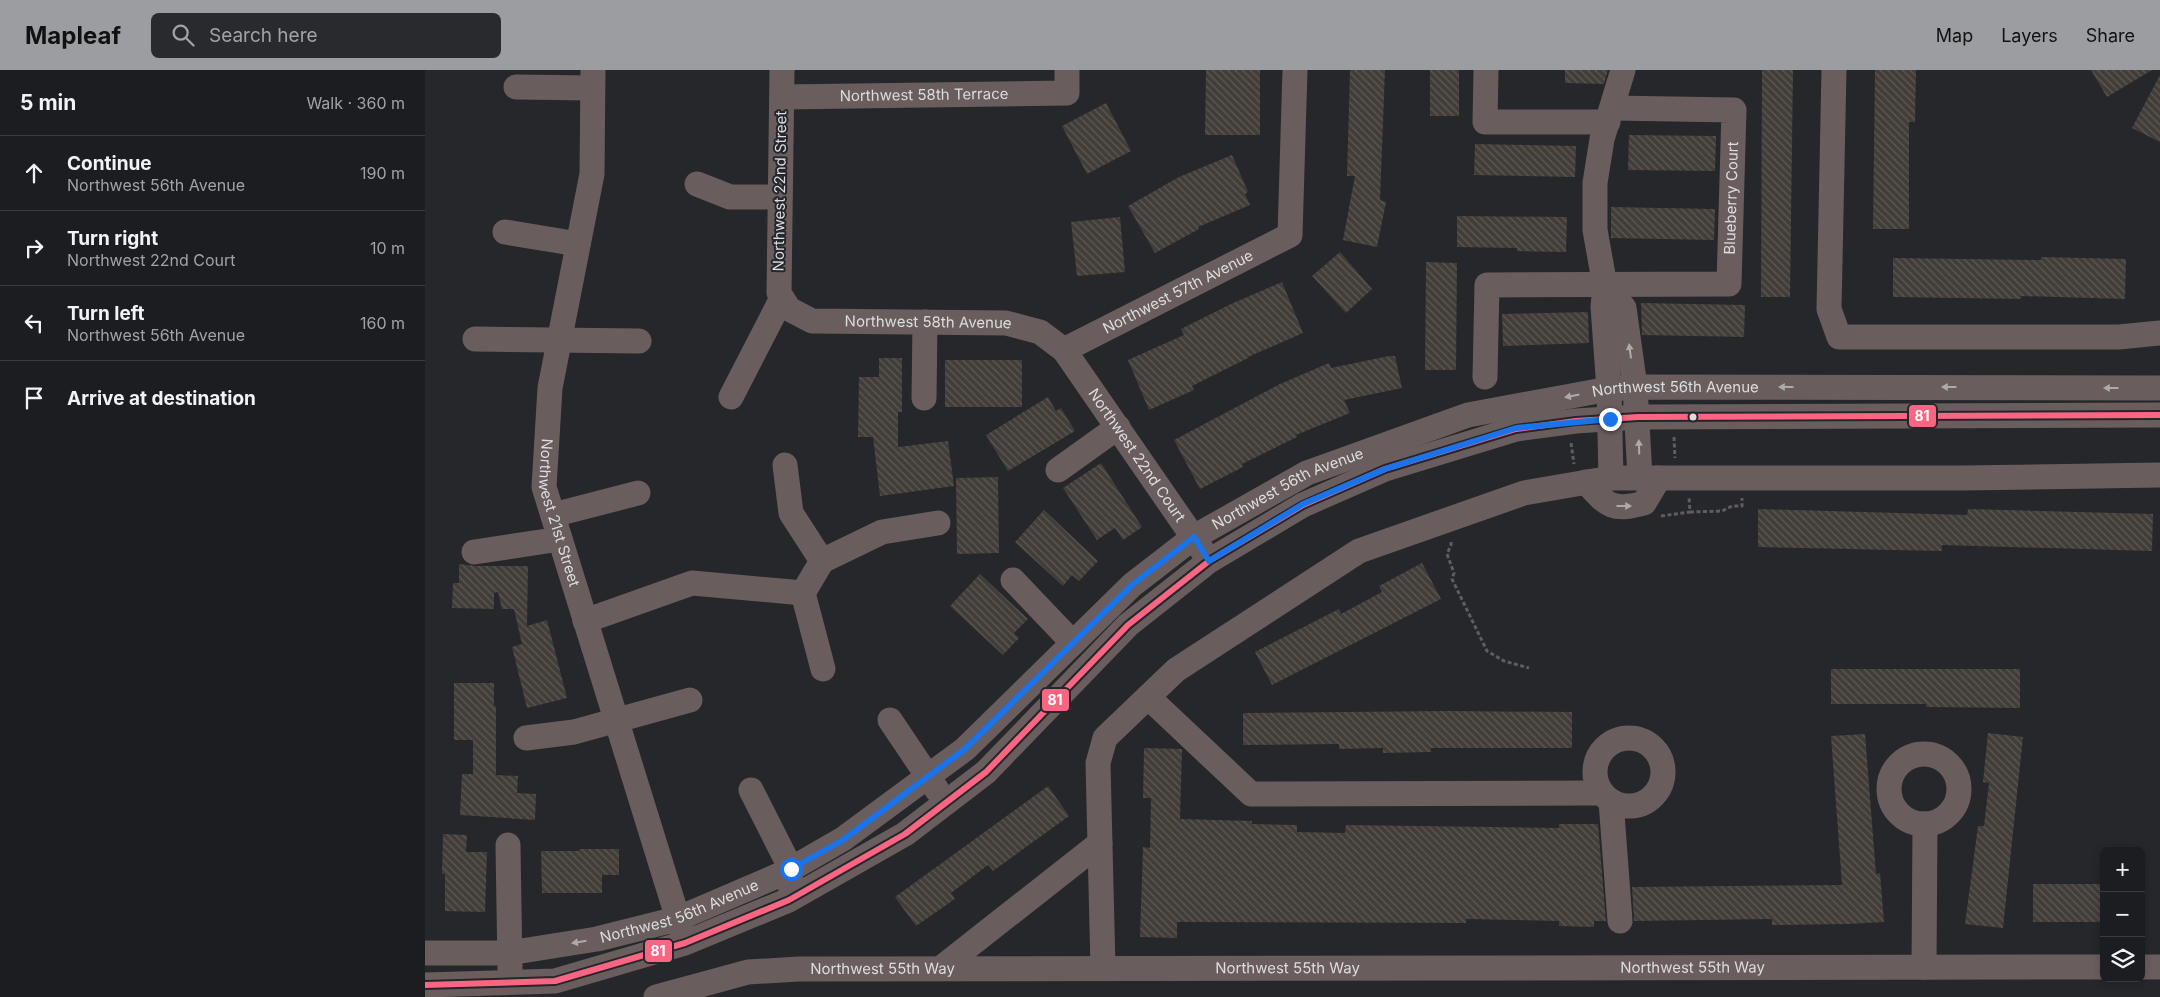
<!DOCTYPE html>
<meta charset="utf-8">
<style>
body{margin:0;font-family:Inter,sans-serif;background:#292a2d;color:#f1f3f6}
.controls{position:absolute;right:15px;bottom:15px;display:grid;overflow:hidden;border-radius:8px;box-shadow:0 2px 8px #0003}
.controls button{width:45px;height:45px;display:grid;place-items:center;padding:0;border:0;border-bottom:1px solid #3a3b3e;background:#1c1d20;color:#f1f3f6;font:25px sans-serif}
.stop{position:absolute;width:15px;height:15px;margin:-11px;border:4px solid #1a73e8;border-radius:50%;background:#fff}
.stop.end{background:#1a73e8;border-color:#fff;box-shadow:0 1px 5px #0008}
.list{margin:0;padding:0;list-style:none}
h2{display:flex;justify-content:space-between;align-items:center;height:65px;margin:0;padding:0 20px;font-size:21px}
h2 small{font-size:16px;font-weight:400;color:#a0a2a5}
.list li{display:grid;grid-template-columns:32px 1fr auto;gap:15px;align-items:center;box-sizing:border-box;height:75px;padding:0 20px;border-top:1px solid #3a3b3e}
.list b{display:block;font-size:19px;white-space:nowrap}
.list p{margin:0;font-size:16px;white-space:nowrap;color:#a0a2a5}
.list em{font-size:16px;font-style:normal;color:#a0a2a5}
.icon{flex:none;width:28px;height:28px;fill:none;stroke:currentColor;stroke-width:2;stroke-linecap:round;stroke-linejoin:round}
.map{position:relative;flex:none;width:1735px;height:927px;overflow:hidden}
header{display:flex;align-items:center;gap:30px;box-sizing:border-box;height:70px;padding:0 25px;background:#9b9da0;color:#111}
header strong{font-size:24px}
nav{display:flex;gap:28px;margin-inline-start:auto;font-size:18px}
.search{width:350px;height:45px;background:#292a2d;display:flex;align-items:center;gap:12px;box-sizing:border-box;padding:0 18px;border-radius:8px;color:#a0a2a5;font-size:19px}
main{display:flex}
aside{flex:1;background:#1c1d20}
.map>svg:first-child{display:block}
.building{fill:url(#building-back-hatch)}
.lines{fill:none;stroke-linecap:round;stroke-linejoin:round}
.path{stroke:#615c5d;stroke-width:3;stroke-dasharray:4 2.5;stroke-linecap:butt}
.minor{stroke:#6a5d5e;stroke-width:25}
.bus-1-casing{stroke:#24262b;stroke-width:10}
.bus-1{stroke:#fa6682;stroke-width:6}
.oneway{fill:#aeaaab}
.route{stroke:#1a73e8;stroke-width:6}
.bus-dot{fill:#dbdddf;stroke:#24262b;stroke-width:2}
.labels{text-anchor:middle;stroke-width:4;stroke-linejoin:round;paint-order:stroke}
.street-label{font-size:15px;fill:#dbdddf;stroke:#24262b}
.line-badge{stroke:#24262b;stroke-width:2}
.badge-label{font-size:14px;text-anchor:middle;font-weight:bold;fill:#fff}
</style>
<header>
<strong>Mapleaf</strong>
<div class="search"><svg class="icon" aria-label="search" viewBox="0 0 24 24"><circle cx="10" cy="10" r="6"/><path d="M15 15l6 6"/></svg>Search here</div>
<nav><a>Map</a><a>Layers</a><a>Share</a></nav>
</header>
<main>
<aside>
<h2>5 min<small>Walk · 360 m</small></h2>
<ul class="list">
<li><svg class="icon" aria-label="ahead" viewBox="0 0 24 24"><path d="M12 20V5M6 11l6-6 6 6"/></svg><div><b>Continue</b><p>Northwest 56th Avenue</p></div><em>190 m</em></li>
<li><svg class="icon" aria-label="right" viewBox="0 0 24 24"><path d="M7 20v-9h11M14 6l5 5-5 5"/></svg><div><b>Turn right</b><p>Northwest 22nd Court</p></div><em>10 m</em></li>
<li><svg class="icon" aria-label="left" viewBox="0 0 24 24"><path d="M17 20v-9H6M10 6l-5 5 5 5"/></svg><div><b>Turn left</b><p>Northwest 56th Avenue</p></div><em>160 m</em></li>
<li><svg class="icon" aria-label="arrive" viewBox="0 0 24 24"><path d="M6 21V4h12l-3 4 3 4H6"/></svg><div><b>Arrive at destination</b></div></li>
</ul>
</aside>
<div class="map">
<svg width="1735" height="927" viewBox="0 0 1735 927">
<defs>
<pattern id="building-back-hatch" width="6" height="6" patternUnits="userSpaceOnUse" patternTransform="scale(1.25)"><rect width="6" height="6" fill="#423d39"/><path d="M-1 5l2 2M0 0l6 6M5-1l2 2" fill="none" stroke="#5d5955"/></pattern>
</defs>
<rect width="100%" height="100%" fill="#25272a"/>
<!-- building -->
<g class="building">
<path d="M781,0H835V65H780Z"/>
<path d="M925,0H960L955,130L961,132L952,177L918,170L930,106H922Z"/>
<rect x="1005" y="0" width="29" height="46"/>
<path d="M1140,0H1183L1179,14L1140,13Z"/>
<path d="M1337,0H1368L1365,227H1336Z"/>
<path d="M1450,0H1491L1490,52H1484V159H1448Z"/>
<path d="M1666,0H1727L1682,27Z"/>
<path d="M1735,5V72L1707,58Z"/>
<path d="M681,33L706,81L662,104L637,56Z"/>
<path d="M1204,65L1291,66L1290,101L1203,100Z"/>
<path d="M1050,74L1151,76L1150,107L1049,105Z"/>
<path d="M807,85L823,122L820,124L825,135L773,157L774,159L730,183L703,136L754,107Z"/>
<path d="M1186,137L1290,139L1289,170L1186,168Z"/>
<path d="M1032,146L1142,147L1141,182L1092,181V178L1032,177Z"/>
<path d="M695,147L700,202L652,206L646,152Z"/>
<path d="M915,182L947,219L921,243L887,206Z"/>
<path d="M1616,187L1701,189L1700,229L1596,226V229L1468,227V188L1616,190Z"/>
<path d="M1001,192L1032,193L1031,300H1000Z"/>
<path d="M857,212L878,263L823,287V288L767,316L769,320L724,340L703,290L759,265L756,259L806,234Z"/>
<path d="M1216,233L1320,235L1319,267L1217,265Z"/>
<path d="M1163,242L1164,273L1078,276L1077,244Z"/>
<path d="M964,286H970L977,318L919,330L925,343L871,365L872,367L817,394L818,397L775,419L749,370L855,314L904,293L906,298Z"/>
<path d="M454,288H477V342H473V377L523,371L529,416L455,426L448,367H433L434,307H454Z"/>
<rect x="520" y="290" width="77" height="47"/>
<path d="M623,327L631,341L636,338L650,361L583,401L561,365Z"/>
<path d="M676,393L717,457L698,470L690,458L672,470L638,418Z"/>
<path d="M573,407L574,483L532,484L531,408Z"/>
<path d="M1333,439L1542,445L1543,439L1728,444L1727,481L1517,475V481L1333,477Z"/>
<path d="M619,440L673,491L654,511L647,505L638,516L590,472Z"/>
<path d="M997,493L1016,529L847,615L830,582L914,539L916,544L957,522L954,516Z"/>
<path d="M34,494L51,496H103L102,556L122,550L142,628L102,638L87,577L97,574L89,539H77L73,522L69,523V539L27,538L28,513H34Z"/>
<path d="M555,504L603,549L589,563L594,568L578,585L525,536Z"/>
<path d="M1406,599H1595V638L1501,637V634H1406Z"/>
<path d="M29,613H69V636H71V705L93,706L92,723L111,724L110,750L35,745L37,704H48V670H29Z"/>
<path d="M1023,641L1147,642V678H1006V682L958,683V678L914,679V674L818,675V643Z"/>
<path d="M1563,663L1598,667L1578,858L1540,854L1553,756H1559L1564,713L1558,712Z"/>
<path d="M1440,664L1451,804L1455,803L1459,852L1424,854L1347,855V849L1209,851L1207,817L1417,815L1406,666Z"/>
<path d="M719,678L757,679L755,749L827,751V754L872,755V762L920,763L921,755L1134,758V754H1173L1181,851H1169V857L1134,856V851L1041,849V853L752,852V868L715,867L718,777L725,778L726,728H718Z"/>
<path d="M623,716L644,746L568,801L563,795L526,823L530,829L491,856L470,827Z"/>
<path d="M18,764L42,765L41,782H62L60,842L20,841V804H17Z"/>
<path d="M155,779H194V805H177V823H117L116,781H154Z"/>
<rect x="1608" y="814" width="71" height="38"/>
</g>
<g class="lines">
<!-- path -->
<g class="path">
<path d="M1249,367L1250,388"/>
<path d="M1146,373L1149,394"/>
<path d="M1265,442L1297,441L1307,436H1317V428"/>
<path d="M1236,446L1265,442L1264,427"/>
<path d="M1026,472V475L1022,484L1029,503L1027,509L1062,581L1079,591L1104,598"/>
</g>
<!-- minor -->
<g class="minor">
<path id="s1" d="M168,0L167,104L125,318L119,417L258,865"/>
<path id="s2" d="M357,0L354,223L364,239L387,251L581,253L615,262L639,280L777,480"/>
<path d="M1061,0L1060,52H1183"/>
<path d="M1409,0L1404,239L1414,267H1694L1735,263"/>
<path d="M91,17L167,18"/>
<path id="s3" d="M357,27L642,23V0"/>
<path d="M272,114L305,127H355"/>
<path d="M80,162L153,174"/>
<path d="M1180,216L1199,238L1210,317L1215,407"/>
<path d="M50,269L214,271"/>
<path id="s4" d="M639,280L865,165L870,0"/>
<path id="s5" d="M1060,307L1062,215L1304,214L1309,40L1187,38"/>
<path d="M306,327L357,228"/>
<path d="M499,328L500,252"/>
<path d="M360,395L366,443L397,491L378,523L398,599"/>
<path d="M633,400L693,357"/>
<path d="M1186,408L1184,319L1178,237L1180,216L1170,160V113L1177,69L1198,0"/>
<path d="M1161,412C1182,435 1186,442 1219,433L1234,408"/>
<path d="M128,445L213,423"/>
<path d="M49,482L135,469"/>
<path d="M397,491L457,462L513,453"/>
<path d="M588,510L648,573"/>
<path d="M160,551L267,513L378,523"/>
<path d="M723,627L826,724L1177,723"/>
<path d="M465,650L512,720"/>
<circle cx="1204" cy="702" r="34"/>
<path d="M101,668L149,662L265,630"/>
<circle cx="1499" cy="719" r="35"/>
<path d="M326,720L366,799L365,816"/>
<path d="M1186,731L1195,851"/>
<path d="M83,775L85,900"/>
<path id="s6" d="M0,883H84L172,869L252,849L359,803L418,769L540,679L707,515L769,467L882,403L1043,345L1184,319L1210,317L1735,318"/>
<path d="M1499,897L1500,754"/>
<path d="M1716,897H1735"/>
<path d="M516,898L675,773"/>
<path d="M678,898L673,693L680,668L751,600L934,481L1099,423L1186,408H1537L1735,405"/>
<path d="M0,915L130,911L260,873L364,830L480,764L561,702L703,555L784,491L878,435L960,399L1091,359L1151,351L1213,347L1735,345"/>
<path id="s7" d="M231,927L323,902L374,899L1679,897"/>
</g>
<!-- bus-1 casing -->
<g class="bus-1-casing">
<path id="bus-1" d="M0,915L130,911L260,873L364,830L480,764L561,702L703,555L784,491L878,435L960,399L1091,359L1151,351L1213,347L1735,345"/>
</g>
<!-- bus-1 -->
<use href="#bus-1" class="bus-1"/>
</g>
<!-- one-way arrows -->
<defs><path id="oneway-solid" d="M-6-.8H1V-3.2L6.5 0L1 3.2V.8H-6Z" transform="scale(1.25)"/></defs>
<g class="oneway">
<use href="#oneway-solid" transform="translate(1205 281) rotate(-98)"/>
<use href="#oneway-solid" transform="translate(1361 317) rotate(180)"/>
<use href="#oneway-solid" transform="translate(1524 317) rotate(-180)"/>
<use href="#oneway-solid" transform="translate(1686 318) rotate(-180)"/>
<use href="#oneway-solid" transform="translate(1147 326) rotate(169)"/>
<use href="#oneway-solid" transform="translate(1214 377) rotate(-92)"/>
<use href="#oneway-solid" transform="translate(1199 436)"/>
<use href="#oneway-solid" transform="translate(154 872) rotate(171)"/>
</g>
<g class="lines">
<!-- route -->
<path class="route" d="M366,799L418,770L540,679L707,515L769,467L784,491L878,434L960,399L1091,358L1185,349"/>
</g>
<!-- markers -->
<circle class="bus-dot" cx="1268" cy="347" r="4.5"/>
<g class="labels">
<!-- street labels -->
<g class="street-label">
<text dy="5" stroke="none"><textPath href="#s3" startOffset="142">Northwest 58th Terrace</textPath></text>
<text transform="translate(355 121) rotate(-89)" y="5">Northwest 22nd Street</text>
<text dy="5" stroke="none"><textPath href="#s5" startOffset="420">Blueberry Court</textPath></text>
<text dy="5" stroke="none"><textPath href="#s4" startOffset="128">Northwest 57th Avenue</textPath></text>
<text dy="5" stroke="none"><textPath href="#s2" startOffset="384">Northwest 58th Avenue</textPath></text>
<text dy="5" stroke="none"><textPath href="#s6" startOffset="1415">Northwest 56th Avenue</textPath></text>
<text dy="5" stroke="none"><textPath href="#s2" startOffset="655">Northwest 22nd Court</textPath></text>
<text dy="5" stroke="none"><textPath href="#s6" startOffset="1010">Northwest 56th Avenue</textPath></text>
<text dy="5" stroke="none"><textPath href="#s1" startOffset="449">Northwest 21st Street</textPath></text>
<text dy="5" stroke="none"><textPath href="#s6" startOffset="260">Northwest 56th Avenue</textPath></text>
<text dy="5" stroke="none"><textPath href="#s7" startOffset="230">Northwest 55th Way</textPath></text>
<text dy="5" stroke="none"><textPath href="#s7" startOffset="635">Northwest 55th Way</textPath></text>
<text dy="5" stroke="none"><textPath href="#s7" startOffset="1040">Northwest 55th Way</textPath></text>
</g>
</g>
<g class="line-badge">
<rect x="1483" y="334" width="29" height="24" rx="5" fill="#fa6682"/>
<rect x="616" y="618" width="29" height="24" rx="5" fill="#fa6682"/>
<rect x="219" y="869" width="29" height="24" rx="5" fill="#fa6682"/>
</g>
<g class="badge-label">
<text x="1497" y="351">81</text>
<text x="630" y="635">81</text>
<text x="233" y="886">81</text>
</g>
</svg>
<div class="controls">
<button>+</button>
<button>−</button>
<button><svg class="icon" aria-label="layers" viewBox="0 0 24 24"><path d="M12 4l9 5-9 5-9-5zM3 14l9 5 9-5"/></svg></button>
</div>
<div class="stop" style="left:366px;top:799px"></div>
<div class="stop end" style="left:1185px;top:349px"></div>
</div>
</main>
